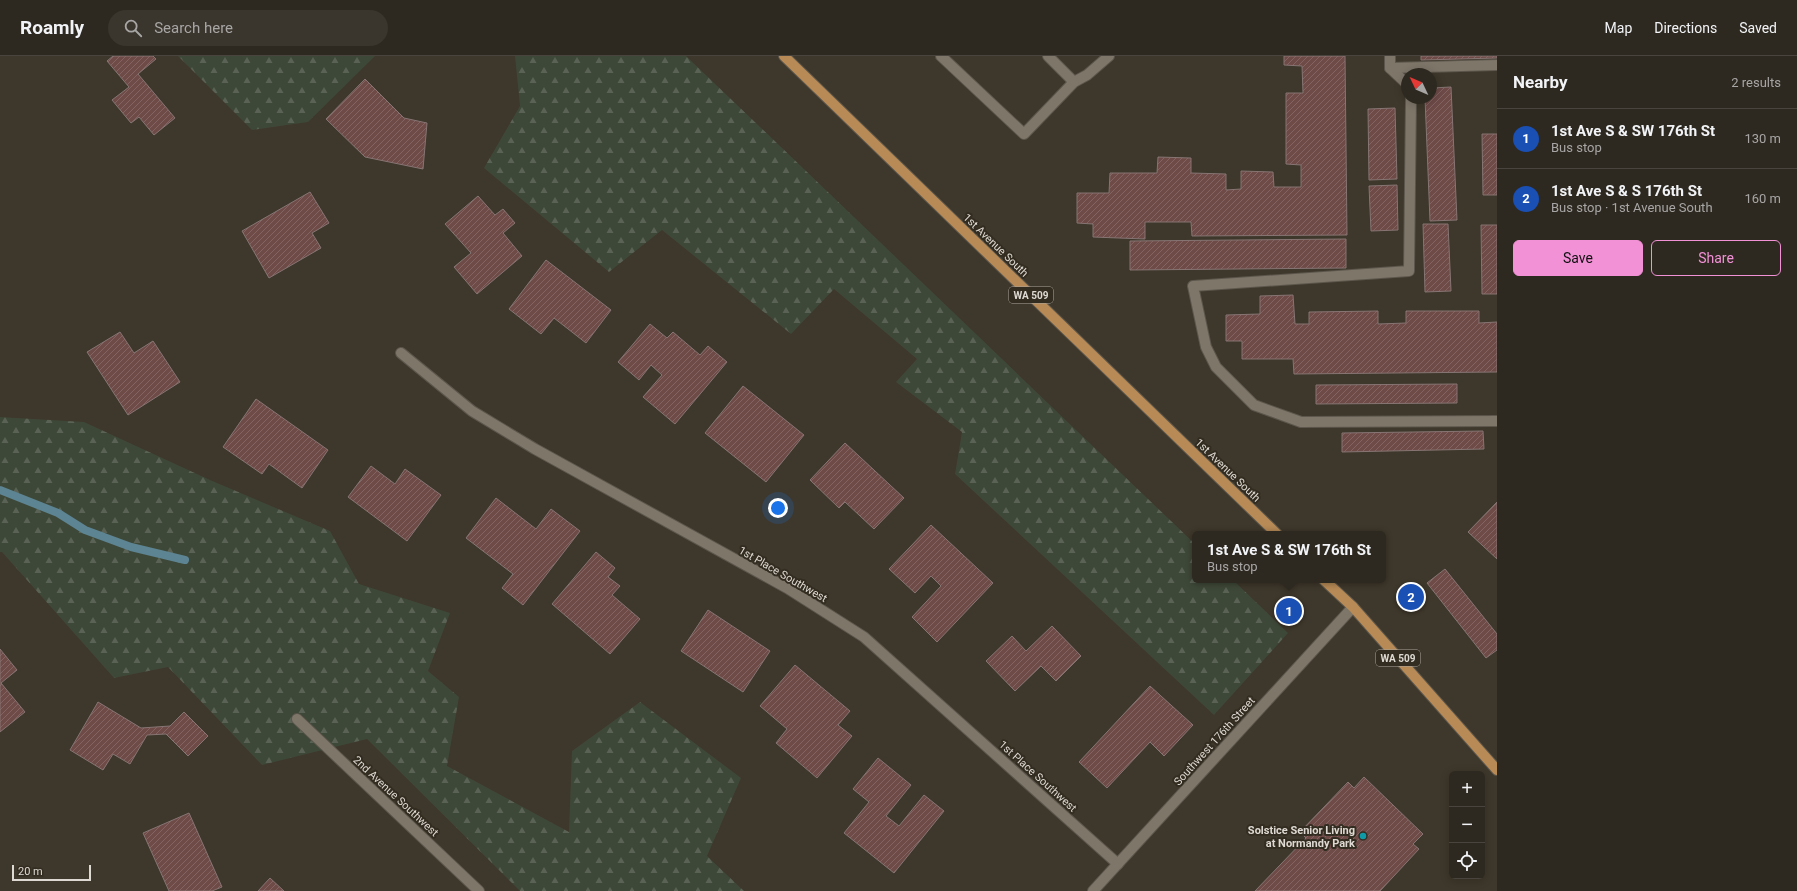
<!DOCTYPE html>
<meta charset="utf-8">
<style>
body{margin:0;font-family:Roboto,sans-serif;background:#3a352d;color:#f1f3f6}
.controls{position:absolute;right:12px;bottom:12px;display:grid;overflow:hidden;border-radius:6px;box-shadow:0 2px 10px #0003}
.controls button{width:36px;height:36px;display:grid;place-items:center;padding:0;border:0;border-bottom:1px solid #49453e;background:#2e2920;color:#f1f3f6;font:20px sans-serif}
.compass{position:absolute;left:1401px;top:12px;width:36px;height:36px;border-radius:50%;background:#2e2920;box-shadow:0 2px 10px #0003;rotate:314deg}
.scale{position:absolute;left:12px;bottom:10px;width:79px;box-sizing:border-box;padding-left:4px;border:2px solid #ded9d2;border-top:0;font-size:11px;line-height:14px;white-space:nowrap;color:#ded9d2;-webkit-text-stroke:3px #332d21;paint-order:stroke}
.you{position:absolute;left:778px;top:452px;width:14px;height:14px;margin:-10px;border:3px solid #fff;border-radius:50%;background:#1a73e8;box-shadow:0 0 0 6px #1a73e833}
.badge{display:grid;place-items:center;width:26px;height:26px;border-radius:50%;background:#f291d6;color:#fff;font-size:13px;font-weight:700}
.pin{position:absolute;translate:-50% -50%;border:2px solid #fff;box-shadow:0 1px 4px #0006}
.popup{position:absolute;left:1192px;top:475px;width:194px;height:52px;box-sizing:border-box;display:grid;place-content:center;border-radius:6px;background:#2e2920;filter:drop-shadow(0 1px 3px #0005);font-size:13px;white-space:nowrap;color:#a7a6a5}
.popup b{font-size:15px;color:#f1f3f6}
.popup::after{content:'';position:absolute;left:50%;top:100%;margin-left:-8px;border:8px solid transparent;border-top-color:#2e2920}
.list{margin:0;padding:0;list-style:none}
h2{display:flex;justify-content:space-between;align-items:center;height:52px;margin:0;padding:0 16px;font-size:17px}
h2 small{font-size:13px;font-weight:400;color:#a7a6a5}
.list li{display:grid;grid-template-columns:26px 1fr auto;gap:12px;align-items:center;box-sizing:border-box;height:60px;padding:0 16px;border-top:1px solid #49453e}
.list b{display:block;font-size:15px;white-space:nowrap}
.list p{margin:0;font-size:13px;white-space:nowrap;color:#a7a6a5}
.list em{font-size:13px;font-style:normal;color:#a7a6a5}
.actions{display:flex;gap:8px;padding:12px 16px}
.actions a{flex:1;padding:9px 0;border:1px solid #f291d6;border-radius:6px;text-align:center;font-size:14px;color:#f291d6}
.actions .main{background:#f291d6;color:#111}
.icon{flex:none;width:22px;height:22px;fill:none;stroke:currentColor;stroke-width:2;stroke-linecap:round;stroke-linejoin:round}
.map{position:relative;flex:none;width:1497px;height:835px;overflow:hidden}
header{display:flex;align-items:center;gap:24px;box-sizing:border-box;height:56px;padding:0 20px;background:#2e2920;border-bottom:1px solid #49453e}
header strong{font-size:19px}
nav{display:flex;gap:22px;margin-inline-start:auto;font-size:14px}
.search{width:280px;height:36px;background:#3a352d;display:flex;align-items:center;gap:10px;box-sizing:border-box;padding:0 14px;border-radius:22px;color:#a7a6a5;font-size:15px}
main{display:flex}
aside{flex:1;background:#2e2920}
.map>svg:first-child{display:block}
.forest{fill:url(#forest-firs)}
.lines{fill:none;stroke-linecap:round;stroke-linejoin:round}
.stream{stroke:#5d8492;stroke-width:8}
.building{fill:url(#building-hatch);stroke:#867573}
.service-casing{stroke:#5c564c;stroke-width:12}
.minor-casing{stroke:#5c564c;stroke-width:12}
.primary-casing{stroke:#5c564c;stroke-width:12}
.service{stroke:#7e7669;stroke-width:10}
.minor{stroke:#7e7669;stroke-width:10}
.primary{stroke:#b78a56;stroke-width:10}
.culture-dot{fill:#0f9aa8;stroke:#332d21;stroke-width:1.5}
.labels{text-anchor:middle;stroke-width:4;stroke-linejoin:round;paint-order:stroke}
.shield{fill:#332d21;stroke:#aba59d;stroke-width:1}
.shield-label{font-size:10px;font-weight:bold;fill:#ded9d2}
.street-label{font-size:11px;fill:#ded9d2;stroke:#332d21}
.poi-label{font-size:11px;font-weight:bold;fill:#ded9d2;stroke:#332d21;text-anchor:end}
</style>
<header>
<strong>Roamly</strong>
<div class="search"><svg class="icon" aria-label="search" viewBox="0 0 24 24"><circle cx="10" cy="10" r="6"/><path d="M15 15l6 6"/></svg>Search here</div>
<nav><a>Map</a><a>Directions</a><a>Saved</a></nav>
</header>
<main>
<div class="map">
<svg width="1497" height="835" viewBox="0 0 1497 835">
<defs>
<pattern id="forest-firs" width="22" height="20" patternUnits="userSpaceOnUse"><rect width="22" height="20" fill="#3e4838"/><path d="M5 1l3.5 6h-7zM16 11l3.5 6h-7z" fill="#596254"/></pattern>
<pattern id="building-hatch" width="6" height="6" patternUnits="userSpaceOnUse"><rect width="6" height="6" fill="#6f4b48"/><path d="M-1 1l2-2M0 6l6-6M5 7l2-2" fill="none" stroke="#836462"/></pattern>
</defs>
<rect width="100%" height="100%" fill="#3e372b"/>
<!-- forest -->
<g class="forest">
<path d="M178,0H375L308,66L252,74Z"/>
<path d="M515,0H686L1195,488V524H1233L1288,577L1214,659L955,418L962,376L896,326L917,303L834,233L791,278L662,174L609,216L484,112L520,50Z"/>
<path d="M0,361L84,366L210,424L330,475L359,528L450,557L428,615L459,641L447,710L569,776L572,695L640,646L741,722L707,800L744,835H520L367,683L262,709L168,611L114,622L2,496H0Z"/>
</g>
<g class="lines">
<!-- stream -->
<path class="stream" d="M0,434L58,457L85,474L131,491L185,504"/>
</g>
<!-- building -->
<g class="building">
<path d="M113,0H153L156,3L138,18L175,62L154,79L139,61L131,67L112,44L129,31L107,5Z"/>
<path d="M1284,0H1345L1347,179L1192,180L1191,166H1145V183L1093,181V168L1077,167V137H1109L1110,117H1157L1158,101L1191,102V117L1226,118V134L1241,133V115L1273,116L1274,131H1301V109L1286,108V37H1303L1302,10L1284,9Z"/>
<path d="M1421,0H1497V2L1421,4Z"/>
<path d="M365,23L404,62L427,67L423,113L365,101L326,63Z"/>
<path d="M1451,31L1457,164L1430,165L1425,42H1431V32Z"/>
<path d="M1395,52L1397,123L1369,124L1368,53Z"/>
<path d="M1482,78H1497V139H1483Z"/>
<path d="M1397,129L1398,174L1371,175L1369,130Z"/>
<path d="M310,136L329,167L312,177L321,192L269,222L242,175Z"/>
<path d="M478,140L495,159L503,153L515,167L503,177L522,200L477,238L454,211L471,197L445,168Z"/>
<path d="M1423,168H1448L1451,235L1425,236Z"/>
<path d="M1481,169H1497V238H1482Z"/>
<path d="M1346,183V212L1130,214V185Z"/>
<path d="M546,204L611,254L586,287L554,262L541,278L509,253Z"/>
<path d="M1293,239L1295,268H1309V256L1378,255V268L1406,267V255H1479V267L1497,266V316L1294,318L1293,303H1242V285H1226V259L1260,258V240Z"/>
<path d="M650,268L667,282L673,276L700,299L708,290L727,306L675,368L643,341L662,319L651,309L639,324L618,306Z"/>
<path d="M120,276L134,297L153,285L180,326L128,359L87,296Z"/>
<path d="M1457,328V347L1316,348V329Z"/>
<path d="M743,330L804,379L766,426L705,377Z"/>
<path d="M256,343L328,394L302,432L269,408L262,418L223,391Z"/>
<path d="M1483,375L1484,393L1342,396V377Z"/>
<path d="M845,387L904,442L874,473L845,446L839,452L810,424Z"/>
<path d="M371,410L395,428L405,413L441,439L407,485L348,441Z"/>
<path d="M496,442L536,473L551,453L580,475L523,549L502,532L513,518L466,482Z"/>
<path d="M1497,446V503L1468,476Z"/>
<path d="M931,469L993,527L937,586L912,561L941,530L931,520L915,537L889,513Z"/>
<path d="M596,496L615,512L608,521L620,530L612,539L640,563L610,598L552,548Z"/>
<path d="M1445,513L1497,578V594L1486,602L1427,527Z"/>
<path d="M708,554L770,595L743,636L681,595Z"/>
<path d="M1052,570L1081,600L1056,625L1041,610L1015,635L986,605L1012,580L1026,595Z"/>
<path d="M0,593L17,614L1,627L25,656L0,676Z"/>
<path d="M795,609L850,655L838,669L852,680L817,722L776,687L787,673L760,650Z"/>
<path d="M1150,630L1193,669L1164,700L1150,686L1107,732L1079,706Z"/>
<path d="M98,646L141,672L170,670L184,656L208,680L188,700L166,678L147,679L130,708L113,698L103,714L70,694Z"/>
<path d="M878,702L911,729L886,760L899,770L924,739L944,755L894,817L844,777L869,746L853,733Z"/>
<path d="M1364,721L1423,778L1413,788L1419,793L1380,835H1255L1306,782L1300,776L1348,726L1354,732Z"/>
<path d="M189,757L222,831L212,835H169L143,777Z"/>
<path d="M270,822L284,835H258Z"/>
</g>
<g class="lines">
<!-- service casing -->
<g class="service-casing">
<g id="service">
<path d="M941,0L1024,78L1074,26L1087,19L1109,0"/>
<path d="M1048,0L1074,26"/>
<path d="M1390,0V12L1407,28"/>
<path d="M1390,12L1497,9"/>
<path d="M1411,42L1409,215L1193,230L1206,291L1216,311L1254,349L1301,366L1497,365"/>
</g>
</g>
<!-- minor casing -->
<g class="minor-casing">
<g id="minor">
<path d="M401,297L472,355L535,393L787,532L864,581L1118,808"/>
<path d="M297,663L479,835"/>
<path d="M1093,835L1353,551"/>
</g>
</g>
<!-- primary casing -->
<g class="primary-casing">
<g id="primary">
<path d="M784,0L1277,478"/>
<path d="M1324,524L1353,551L1497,714"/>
</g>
</g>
<!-- service -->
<use href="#service" class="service"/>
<!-- minor -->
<use href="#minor" class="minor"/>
<!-- primary -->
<use href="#primary" class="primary"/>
</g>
<!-- markers -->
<circle class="culture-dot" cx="1363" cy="780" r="4"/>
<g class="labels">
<!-- shield labels -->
<g class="shield">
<rect x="1009" y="231" width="44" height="16" rx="3"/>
<rect x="1376" y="594" width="44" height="16" rx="3"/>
</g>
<g class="shield-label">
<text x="1031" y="243">WA 509</text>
<text x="1398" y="606">WA 509</text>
</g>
<!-- street labels -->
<g class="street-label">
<text transform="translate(996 189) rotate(44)" y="4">1st Avenue South</text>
<text transform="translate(1228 414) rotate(44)" y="4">1st Avenue South</text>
<text transform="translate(783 518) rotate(30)" y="4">1st Place Southwest</text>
<text transform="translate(1214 685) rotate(-48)" y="4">Southwest 176th Street</text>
<text transform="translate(1038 720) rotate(42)" y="4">1st Place Southwest</text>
<text transform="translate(396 740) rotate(43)" y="4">2nd Avenue Southwest</text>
</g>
<!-- poi labels -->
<g class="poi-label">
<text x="1355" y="778">Solstice Senior Living<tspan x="1355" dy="13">at Normandy Park</tspan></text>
</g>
</g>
</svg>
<div class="controls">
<button>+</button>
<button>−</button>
<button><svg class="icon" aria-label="locate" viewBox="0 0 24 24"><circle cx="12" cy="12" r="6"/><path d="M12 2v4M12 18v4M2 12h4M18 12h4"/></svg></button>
</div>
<svg class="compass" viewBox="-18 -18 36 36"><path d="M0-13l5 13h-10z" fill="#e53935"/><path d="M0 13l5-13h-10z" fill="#a7a6a5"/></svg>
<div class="scale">20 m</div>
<div class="you"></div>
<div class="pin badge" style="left:1289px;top:555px;background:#1a4fb4">1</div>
<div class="popup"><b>1st Ave S &amp; SW 176th St</b>Bus stop</div>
<div class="pin badge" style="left:1411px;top:541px;background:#1a4fb4">2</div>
</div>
<aside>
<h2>Nearby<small>2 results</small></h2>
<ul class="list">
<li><span class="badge" style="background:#1a4fb4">1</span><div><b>1st Ave S &amp; SW 176th St</b><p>Bus stop</p></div><em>130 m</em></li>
<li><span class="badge" style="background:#1a4fb4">2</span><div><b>1st Ave S &amp; S 176th St</b><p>Bus stop · 1st Avenue South</p></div><em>160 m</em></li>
</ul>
<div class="actions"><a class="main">Save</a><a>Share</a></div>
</aside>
</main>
